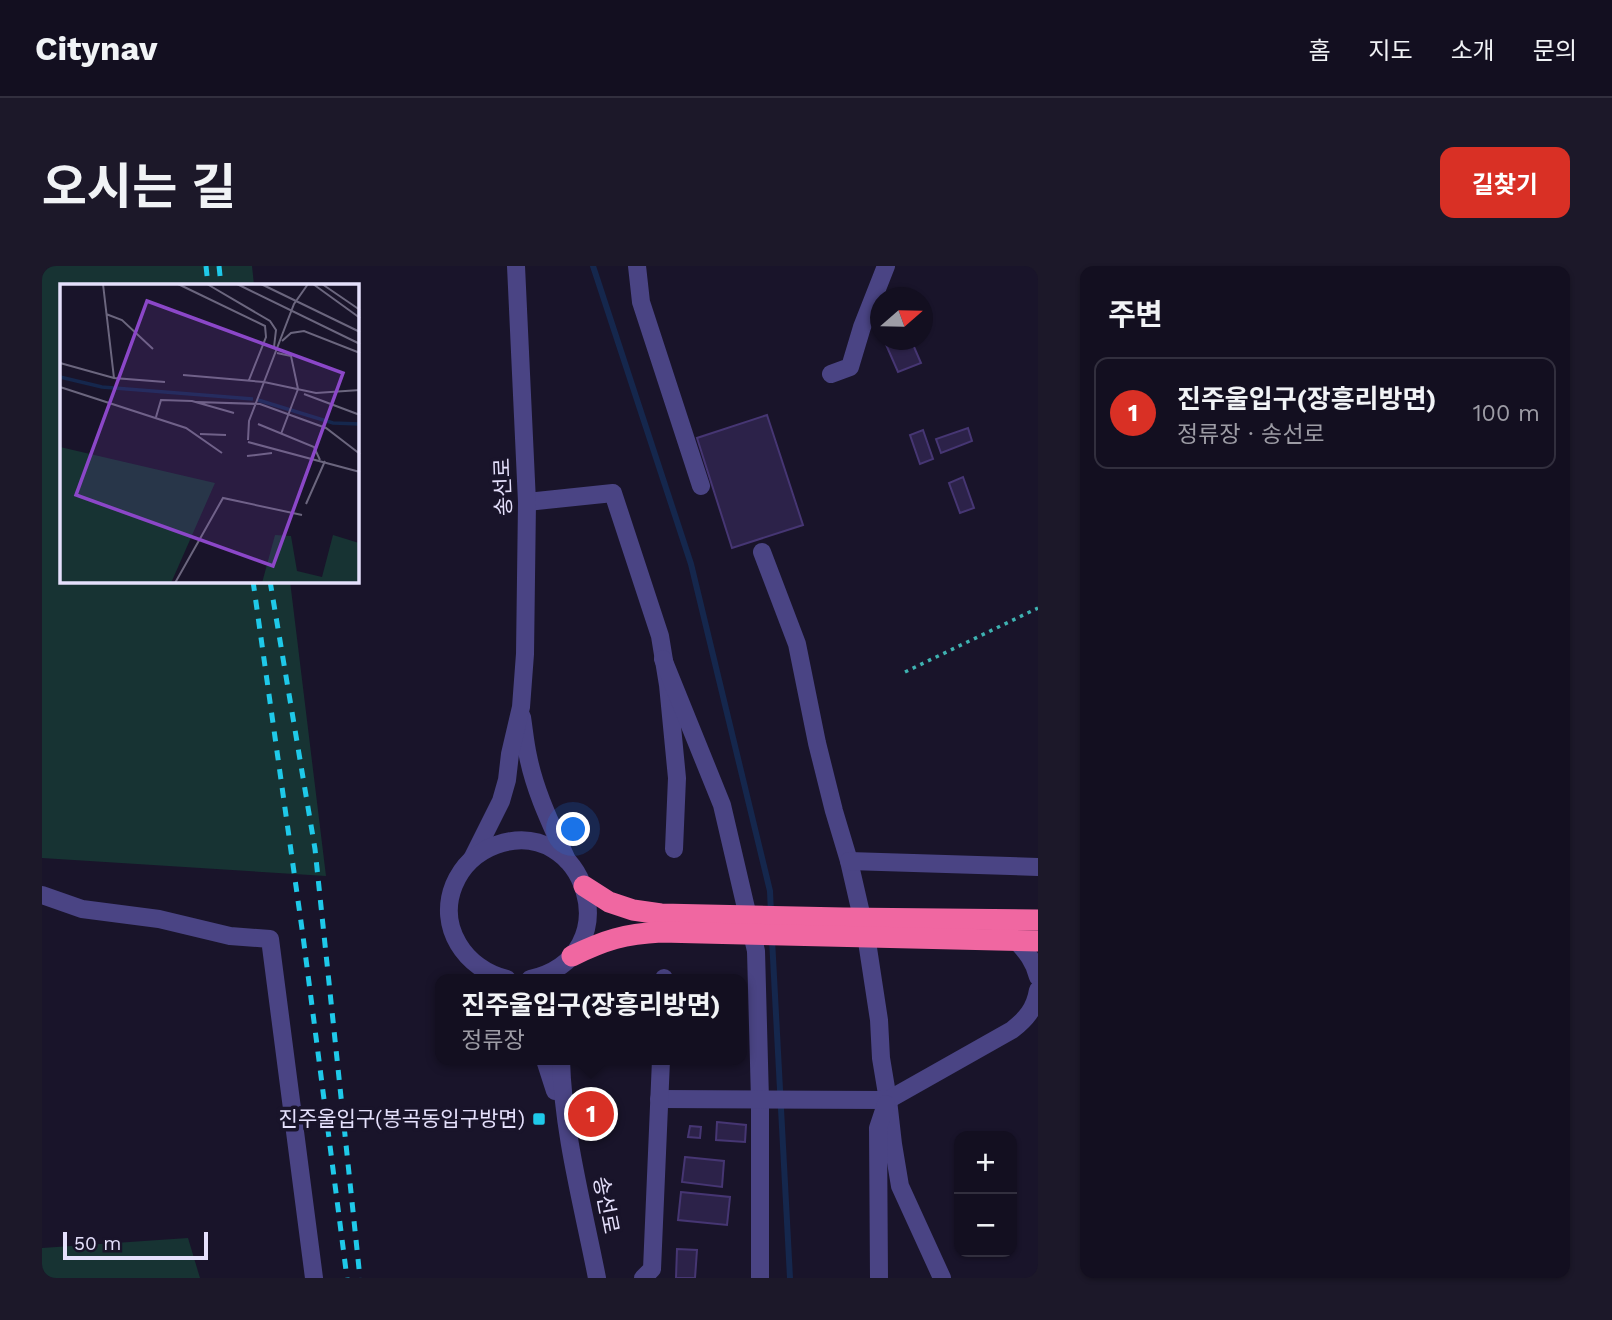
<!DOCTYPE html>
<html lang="ko">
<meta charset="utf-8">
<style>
body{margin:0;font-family:"Work Sans","Noto Sans KR",sans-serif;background:#1c1829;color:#f1f3f6}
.controls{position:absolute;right:21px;bottom:21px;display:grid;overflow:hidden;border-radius:14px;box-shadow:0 2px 5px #0004}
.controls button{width:63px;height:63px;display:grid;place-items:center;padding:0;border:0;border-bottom:2px solid #322f3e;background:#130f20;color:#f1f3f6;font:35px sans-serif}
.compass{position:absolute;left:828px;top:21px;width:63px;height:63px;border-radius:50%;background:#130f20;box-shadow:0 2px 5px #0004;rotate:70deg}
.scale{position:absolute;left:21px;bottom:18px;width:145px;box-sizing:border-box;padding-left:7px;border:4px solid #e5e0fc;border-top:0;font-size:19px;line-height:24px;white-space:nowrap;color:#e5e0fc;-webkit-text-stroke:5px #19142a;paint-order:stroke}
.you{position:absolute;left:532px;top:564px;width:24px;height:24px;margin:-18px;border:5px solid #fff;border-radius:50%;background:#1a73e8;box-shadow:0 0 0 10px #1a73e833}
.badge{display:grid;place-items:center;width:46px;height:46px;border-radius:50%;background:#d93025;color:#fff;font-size:23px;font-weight:700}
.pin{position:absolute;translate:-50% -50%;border:4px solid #fff;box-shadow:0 2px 7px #0006}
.popup{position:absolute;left:393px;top:708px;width:312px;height:91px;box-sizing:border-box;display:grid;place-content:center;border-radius:14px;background:#130f20;filter:drop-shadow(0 2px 5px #0005);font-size:23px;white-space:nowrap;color:#9d9ca5}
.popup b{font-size:26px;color:#f1f3f6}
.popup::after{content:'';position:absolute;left:50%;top:100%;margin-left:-14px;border:14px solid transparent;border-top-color:#130f20}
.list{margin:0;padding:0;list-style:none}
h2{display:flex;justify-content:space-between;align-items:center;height:91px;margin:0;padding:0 28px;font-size:30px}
h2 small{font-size:23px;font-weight:400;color:#9d9ca5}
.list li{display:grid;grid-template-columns:46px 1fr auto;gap:21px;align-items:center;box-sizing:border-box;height:112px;margin:0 14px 14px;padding:0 14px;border:2px solid #322f3e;border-radius:14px}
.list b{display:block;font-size:26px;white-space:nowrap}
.list p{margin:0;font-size:23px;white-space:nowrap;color:#9d9ca5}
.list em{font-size:23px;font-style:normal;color:#9d9ca5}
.map{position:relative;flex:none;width:996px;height:1012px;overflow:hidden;border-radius:14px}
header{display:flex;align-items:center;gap:42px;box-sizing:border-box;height:98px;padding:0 35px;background:#130f20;border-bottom:2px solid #322f3e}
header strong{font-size:33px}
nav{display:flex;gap:38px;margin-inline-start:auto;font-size:24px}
.intro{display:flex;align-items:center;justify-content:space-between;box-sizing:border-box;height:168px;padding:0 42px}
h1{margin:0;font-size:49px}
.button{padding:18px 32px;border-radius:14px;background:#d93025;color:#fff;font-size:24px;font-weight:700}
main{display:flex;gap:42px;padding:0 42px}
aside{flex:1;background:#130f20;border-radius:14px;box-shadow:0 2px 5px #0004}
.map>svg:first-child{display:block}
.green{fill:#173333}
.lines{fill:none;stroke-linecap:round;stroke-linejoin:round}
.stream{stroke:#15274d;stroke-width:6}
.building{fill:#2c2249;stroke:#463673;stroke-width:2}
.path{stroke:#3eb2b1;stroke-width:3.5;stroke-dasharray:3.5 5;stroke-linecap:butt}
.minor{stroke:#4a4484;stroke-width:18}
.highway{stroke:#f067a1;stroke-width:21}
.rail{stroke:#1fc9e9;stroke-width:5;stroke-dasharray:10 9;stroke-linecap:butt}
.poi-dot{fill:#1fc9e9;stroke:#19142a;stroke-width:2.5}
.labels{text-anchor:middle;stroke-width:7;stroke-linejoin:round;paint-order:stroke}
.street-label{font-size:21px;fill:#e5e0fc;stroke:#19142a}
.poi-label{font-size:21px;fill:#e5e0fc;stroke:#19142a;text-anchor:end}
.inset-river{fill:none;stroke:#15274d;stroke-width:3.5}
.inset-road{fill:none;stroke:#6b667e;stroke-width:2}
.view{fill:#8b47c8;fill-opacity:0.15;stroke:#8b47c8;stroke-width:3.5}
.inset-edge{fill:none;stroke:#e5e0fc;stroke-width:3.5}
</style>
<header>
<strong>Citynav</strong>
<nav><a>홈</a><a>지도</a><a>소개</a><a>문의</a></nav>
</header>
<div class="intro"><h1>오시는 길</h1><a class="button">길찾기</a></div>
<main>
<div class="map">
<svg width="996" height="1012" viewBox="0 0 996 1012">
<rect width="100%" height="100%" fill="#19142a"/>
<!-- green -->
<g class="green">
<path d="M0,0H210L212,19H19V315H248L284,610L0,592Z"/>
<path d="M146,972L158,1012H0V982Z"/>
</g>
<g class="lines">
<!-- stream -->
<g class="stream">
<path d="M551,0L649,298L728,625L729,648"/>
<path d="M730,673L748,1012"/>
</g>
</g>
<!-- building -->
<g class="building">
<path d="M842,74H869L879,97L856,106Z"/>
<path d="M725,149L761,259L690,282L655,172Z"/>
<path d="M926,162L930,175L899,187L894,173Z"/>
<path d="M881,164L891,193L878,198L868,169Z"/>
<path d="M921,211L932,242L918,247L907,217Z"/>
<path d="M675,856L704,859L703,876L674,874Z"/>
<path d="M648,860L659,861L658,872L646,871Z"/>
<path d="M643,891L682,895L680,921L640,916Z"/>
<path d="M639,926L688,931L685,959L636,954Z"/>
<path d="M635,983L655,984L653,1012H634Z"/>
</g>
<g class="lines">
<!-- path -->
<path class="path" d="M863,406L996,342"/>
<!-- minor -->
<g class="minor">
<path d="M595,0L599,36L659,220"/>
<path d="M789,108L808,101L820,61L844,0"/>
<path d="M485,236L571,227L618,370L626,419L635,512L632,583"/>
<path d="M720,286L755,378L775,477L792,545L807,595L824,669L837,754L839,792L846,834L851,878L858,920L900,1012"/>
<path d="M621,393L680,539L714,685L718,834V1012"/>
<path d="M480,451C482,464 483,477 486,490C493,526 510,560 525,594"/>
<path d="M430,593L459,535L465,514L468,488L479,441L483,388L485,236L474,0"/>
<path d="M807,595L996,601"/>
<path d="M0,629L40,643L117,653L188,670L228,673L272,1012"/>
<path d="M973,674C985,686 992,695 996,711"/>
<path d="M465,713C423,703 395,661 412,619C420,600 435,586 454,579C543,547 590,690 488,713"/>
<path d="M622,713V712"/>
<path d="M503,794L513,825"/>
<path d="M519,794C521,867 541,940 555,1012"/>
<path d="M617,833L846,834L970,764C984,753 993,743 996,724"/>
<path d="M601,1012L610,1003L619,794"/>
<path d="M837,1012L836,862L844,838"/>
</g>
<!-- highway -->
<g class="highway">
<path d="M542,620L567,636L591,644L619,648L801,652L996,654"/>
<path d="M530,690C563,674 582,668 619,666L996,675"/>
</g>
<!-- rail -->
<g class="rail">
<path d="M164,0L166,19"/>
<path d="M177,0L179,19"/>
<path d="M211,315L261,670L305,1012"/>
<path d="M228,315L273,583L318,1012"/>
</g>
</g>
<!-- markers -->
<rect class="poi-dot" x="490" y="846" width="14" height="14" rx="3.5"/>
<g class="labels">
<!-- street labels -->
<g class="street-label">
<text transform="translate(461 221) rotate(-92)" y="7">송선로</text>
<text transform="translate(564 939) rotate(79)" y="7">송선로</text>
</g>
<!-- poi labels -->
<g class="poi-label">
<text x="483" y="860">진주울입구(봉곡동입구방면)</text>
</g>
</g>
<!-- overview -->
<g transform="translate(18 18)">
<rect width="299" height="299" fill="#19142a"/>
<path d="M0,163L155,199L111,299H0ZM215,251L231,252L237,287L262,293L273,251L299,259V299H202Z" fill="#173333"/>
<path class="inset-river" d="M0,93L42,103L193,115M198,116L273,139L300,140"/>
<path class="inset-road" d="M43,0L54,94L105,98M118,0L205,42L206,53L189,96M147,0L210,37L216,46L214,63M177,0L300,60M201,0L300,48M253,0L300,34M262,0L300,26M46,30L62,36L93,65M222,57L231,49L244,47L300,69M217,69L231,72L238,105L221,150M0,79L54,94M123,91L204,98L256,109L300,106M0,103L126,144L162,169M244,110L300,131M136,118L200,120L266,144L300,170M96,133L101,116L132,117L174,129M198,140L254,163L260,176M140,150L166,151M188,156L189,137L234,20L248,0M188,158L300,188M187,172L212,169M246,220L265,177M115,299L163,214L242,231"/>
<path class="view" d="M87,17L283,89L213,282L16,211Z"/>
<rect width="299" height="299" class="inset-edge"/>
</g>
</svg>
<div class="controls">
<button>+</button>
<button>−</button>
</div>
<svg class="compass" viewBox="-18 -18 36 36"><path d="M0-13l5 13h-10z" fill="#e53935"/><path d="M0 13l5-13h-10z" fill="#9d9ca5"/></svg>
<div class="scale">50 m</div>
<div class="you"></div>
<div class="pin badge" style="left:549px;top:848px">1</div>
<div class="popup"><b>진주울입구(장흥리방면)</b>정류장</div>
</div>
<aside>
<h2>주변<small></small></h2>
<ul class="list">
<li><span class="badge">1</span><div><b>진주울입구(장흥리방면)</b><p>정류장 · 송선로</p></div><em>100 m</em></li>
</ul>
</aside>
</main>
